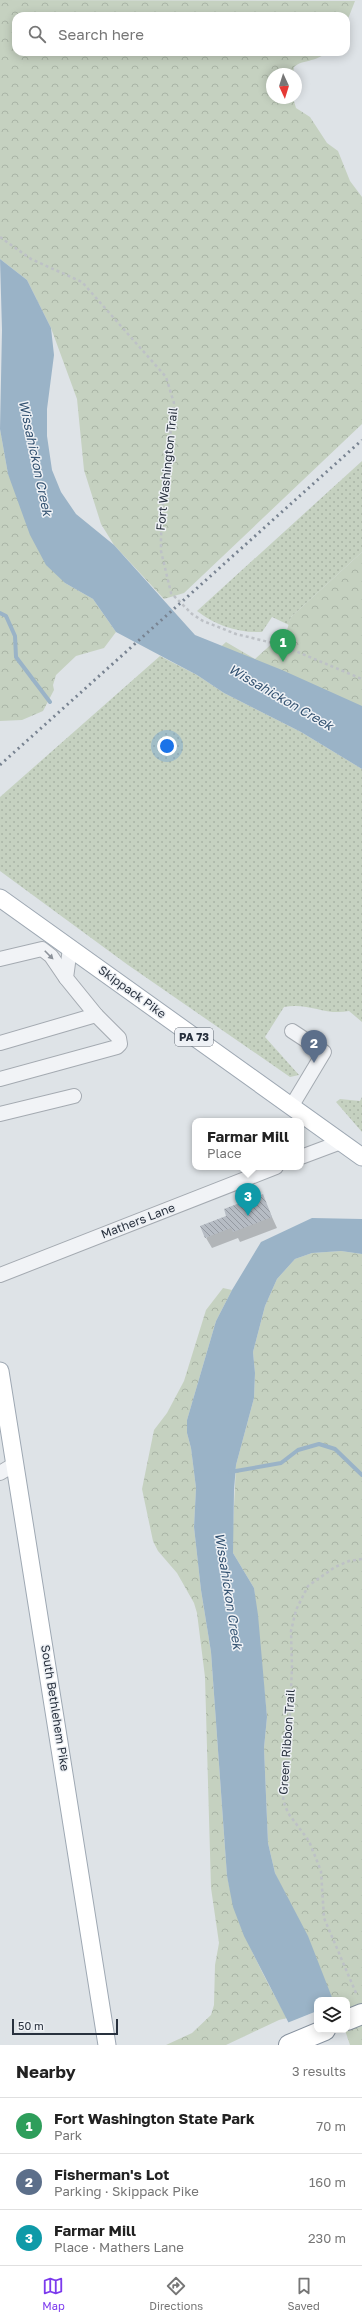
<!DOCTYPE html>
<meta charset="utf-8">
<style>
body{margin:0;font-family:"Golos Text",sans-serif;background:#f2f2f2;color:#222}
.controls{position:absolute;right:12px;bottom:12px;display:grid;overflow:hidden;border-radius:8px;box-shadow:0 2px 10px #0003}
.controls button{width:36px;height:36px;display:grid;place-items:center;padding:0;border:0;border-bottom:1px solid #e0e0e0;background:#fff;color:#222;font:20px sans-serif}
.compass{position:absolute;left:266px;top:68px;width:36px;height:36px;border-radius:50%;background:#fff;box-shadow:0 2px 10px #0003;rotate:176deg}
.scale{position:absolute;left:12px;bottom:10px;width:106px;box-sizing:border-box;padding-left:4px;border:2px solid #28313e;border-top:0;font-size:11px;line-height:14px;white-space:nowrap;color:#28313e;-webkit-text-stroke:3px #eef1f5;paint-order:stroke}
.you{position:absolute;left:167px;top:746px;width:14px;height:14px;margin:-10px;border:3px solid #fff;border-radius:50%;background:#1a73e8;box-shadow:0 0 0 6px #1a73e833}
.badge{display:grid;place-items:center;width:26px;height:26px;border-radius:50%;background:#7c3aed;color:#fff;font-size:13px;font-weight:700}
.pin{position:absolute;translate:-50% -33px;filter:drop-shadow(0 1px 2px #0008)}
.pin::after{content:'';position:absolute;top:21px;width:14px;height:12px;background:inherit;clip-path:polygon(0 0,100% 0,50% 100%)}
.popup{position:absolute;left:192px;top:1118px;width:112px;height:52px;box-sizing:border-box;display:grid;place-content:center;border-radius:8px;background:#fff;filter:drop-shadow(0 1px 3px #0005);font-size:13px;white-space:nowrap;color:#767676}
.popup b{font-size:15px;color:#222}
.popup::after{content:'';position:absolute;left:50%;top:100%;margin-left:-8px;border:8px solid transparent;border-top-color:#fff}
.list{margin:0;padding:0;list-style:none}
h2{display:flex;justify-content:space-between;align-items:center;height:52px;margin:0;padding:0 16px;font-size:17px}
h2 small{font-size:13px;font-weight:400;color:#767676}
.list li{display:grid;grid-template-columns:26px 1fr auto;gap:12px;align-items:center;box-sizing:border-box;height:56px;padding:0 16px;border-top:1px solid #e0e0e0}
.list b{display:block;font-size:15px;white-space:nowrap}
.list p{margin:0;font-size:13px;white-space:nowrap;color:#767676}
.list em{font-size:13px;font-style:normal;color:#767676}
.icon{flex:none;width:22px;height:22px;fill:none;stroke:currentColor;stroke-width:2;stroke-linecap:round;stroke-linejoin:round}
.map{position:relative;flex:none;width:362px;height:2045px;overflow:hidden}
.search{position:absolute;background:#fff;box-shadow:0 2px 10px #0003;left:12px;right:12px;top:12px;height:44px;display:flex;align-items:center;gap:10px;box-sizing:border-box;padding:0 14px;border-radius:12px;color:#767676;font-size:15px}
.sheet{height:220px;background:#fff}
nav{display:flex;justify-content:space-around;align-items:center;box-sizing:border-box;height:56px;border-top:1px solid #e0e0e0;background:#fff;font-size:11px;color:#767676}
nav a{display:grid;justify-items:center;gap:2px}
nav .on{color:#7c3aed}
.map>svg:first-child{display:block}
.grass{fill:url(#grass-dots)}
.forest{fill:url(#forest-crowns)}
.water{fill:#9ab3c7}
.pier{fill:#dee3e7}
.shadow{fill:#0003}
.lines{fill:none;stroke-linecap:round;stroke-linejoin:round}
.stream{stroke:#9ab3c7;stroke-width:4}
.building{fill:url(#building-back-hatch)}
.minor-casing{stroke:#a4aab1;stroke-width:16}
.major-casing{stroke:#9ea8b3;stroke-width:19}
.highway-casing{stroke:#86919e;stroke-width:22}
.path{stroke:#bdc1c6;stroke-width:2.5;stroke-dasharray:3 3;stroke-linecap:butt}
.minor{stroke:#f1f3f6;stroke-width:14}
.major{stroke:#fff;stroke-width:17}
.highway{stroke:#fff;stroke-width:20}
.rail{stroke:#788391;stroke-width:3;stroke-dasharray:2 4;stroke-linecap:butt}
.oneway{fill:#8c929a}
.labels{text-anchor:middle;stroke-width:3;stroke-linejoin:round;paint-order:stroke}
.shield{fill:#eef1f5;stroke:#636b75;stroke-width:1}
.shield-label{font-size:11px;font-weight:bold;fill:#28313e}
.street-label{font-size:12px;fill:#28313e;stroke:#eef1f5}
.water-label{font-size:13px;font-style:italic;fill:#335271;stroke:#eef1f5}
</style>
<div class="map">
<svg width="362" height="2045" viewBox="0 0 362 2045">
<defs>
<pattern id="grass-dots" width="8" height="8" patternUnits="userSpaceOnUse"><rect width="8" height="8" fill="#c5d1c0"/><path d="M2 2h.1M6 6h.1" fill="none" stroke="#a9b4a6" stroke-width="1.8" stroke-linecap="round"/></pattern>
<pattern id="forest-crowns" width="20" height="18" patternUnits="userSpaceOnUse"><rect width="20" height="18" fill="#c5d1c0"/><path d="M2 6a3 3 0 1 1 6 0M12 15a3 3 0 1 1 6 0" fill="none" stroke="#a9b4a6"/></pattern>
<pattern id="building-back-hatch" width="6" height="6" patternUnits="userSpaceOnUse"><rect width="6" height="6" fill="#b6bcc4"/><path d="M-1 5l2 2M0 0l6 6M5-1l2 2" fill="none" stroke="#9499a1"/></pattern>
</defs>
<rect width="100%" height="100%" fill="#dee3e7"/>
<!-- grass -->
<g class="grass">
<path d="M362,461V552L291,617L289,625L272,617L262,632C239,633 216,626 197,611Z"/>
<path d="M160,656L197,675L224,693L301,732L362,769V1022L349,1011C325,1016 309,1002 284,1007L265,1037L299,1075L290,1077L128,965L0,871V797Z"/>
<path d="M362,1097V1132L336,1102L340,1099L360,1101Z"/>
</g>
<!-- forest -->
<g class="forest">
<path d="M0,0L355,1L346,24V16H16V52H327C315,63 303,59 294,67L293,74H272V98H293L296,108L310,117L327,143L338,151L350,181L362,197V424L184,593L164,599L114,545L101,524L84,470L77,399L51,328L27,280L0,259Z"/>
<path d="M0,429L8,474L65,583L93,599L116,632L104,648L76,656L56,675L53,685L54,690L43,711L22,720L0,721Z"/>
<path d="M362,552V755L200,666L226,642L255,659L287,630L291,617Z"/>
<path d="M341,1251L362,1254V2045H348L343,2030H347V2000H333L275,1873L268,1843L264,1748L267,1717L254,1588L233,1553V1528L236,1465L254,1398L255,1373L253,1352L265,1306L277,1279L295,1259L312,1253Z"/>
<path d="M223,1288L232,1290L216,1321L187,1420V1433L191,1448L196,1488L194,1527L201,1590L211,1652L227,1876C238,1929 261,1972 287,2018L279,2020L226,2045H166L192,2033L211,2015L214,2005L215,1965L219,1943L211,1888L205,1677L197,1613L194,1603L177,1573L158,1551L153,1541L142,1489L154,1430L167,1413L184,1381L206,1310Z"/>
</g>
<!-- water -->
<g class="water">
<path d="M0,259L27,280L51,328L54,355L47,409V436L52,470L61,492L76,514L114,545L195,635L282,670L362,706V769L301,732L224,693L197,675L116,632L93,599L65,583L46,565L30,535L8,474L0,429L2,330Z"/>
<path d="M312,1218L362,1219V1254L341,1251L312,1253L295,1259L277,1279L265,1306L253,1352L255,1373L254,1398L236,1465L234,1490L233,1553L254,1588L258,1615L267,1717L264,1748L268,1843L275,1873L308,1936L333,2000H317V2030L300,2045L244,1936L233,1907L227,1876L211,1652L201,1590L194,1527L196,1488L191,1448L187,1433V1420L216,1321L232,1290L261,1242Z"/>
</g>
<!-- pier -->
<path class="pier" d="M317,2011V2030H345L350,2045H298L287,2023Z"/>
<!-- shadow -->
<path class="shadow" d="M262,1195L277,1228L240,1242L238,1238L212,1248L206,1238Z"/>
<g class="lines">
<!-- stream -->
<g class="stream">
<path d="M0,613L6,616L15,636L16,657L50,702"/>
<path d="M230,1472L281,1463L298,1450L319,1444L335,1449L362,1475"/>
</g>
</g>
<!-- building -->
<path class="building" d="M263,1194L272,1217L233,1232L231,1228L205,1238L200,1226L226,1216L224,1209Z"/>
<g class="lines">
<!-- minor casing -->
<g class="minor-casing">
<g id="minor">
<path d="M0,959L42,949L51,956L66,978"/>
<path d="M0,1043L96,1015"/>
<path d="M0,1079L117,1047L120,1044L119,1038L96,1015L66,978L70,948"/>
<path d="M291,1107L324,1052L292,1031"/>
<path d="M0,1114L74,1096"/>
<path d="M301,1157L341,1142"/>
<path d="M0,1275L276,1167"/>
<path d="M0,1473L15,1464"/>
</g>
</g>
<!-- major casing -->
<g class="major-casing">
<g id="major">
<path d="M0,898L362,1157"/>
<path d="M0,1371L107,2045"/>
</g>
</g>
<!-- highway casing -->
<g class="highway-casing">
<g id="highway">
<path d="M347,2020L362,2014"/>
<path d="M289,2045L325,2030"/>
</g>
</g>
<!-- path -->
<g class="path">
<path d="M0,237L31,259L82,282L166,377L174,403L164,486L161,536V551L171,593L192,614L203,621L236,634L281,645L362,679"/>
<path d="M356,1993L324,1918L321,1871L309,1841L288,1813L283,1800L288,1757L292,1667L291,1631L296,1610L308,1586L335,1567L349,1561L362,1559"/>
</g>
<!-- minor -->
<use href="#minor" class="minor"/>
<!-- major -->
<use href="#major" class="major"/>
<!-- highway -->
<use href="#highway" class="highway"/>
<!-- rail -->
<path class="rail" d="M0,765L362,440"/>
</g>
<!-- one-way arrows -->
<defs><path id="oneway-solid" d="M-6-.8H1V-3.2L6.5 0L1 3.2V.8H-6Z"/></defs>
<use class="oneway" href="#oneway-solid" transform="translate(49 955) rotate(45)"/>
<g class="labels">
<!-- shield labels -->
<rect class="shield" x="175" y="1028" width="38" height="18" rx="3"/>
<g class="shield-label">
<text x="194" y="1041">PA 73</text>
</g>
<!-- street labels -->
<g class="street-label">
<text transform="translate(167 469) rotate(-84)" y="4">Fort Washington Trail</text>
<text transform="translate(132 992) rotate(36)" y="4">Skippack Pike</text>
<text transform="translate(138 1221) rotate(-21)" y="4">Mathers Lane</text>
<text transform="translate(55 1708) rotate(81)" y="4">South Bethlehem Pike</text>
<text transform="translate(287 1742) rotate(-86)" y="4">Green Ribbon Trail</text>
</g>
<!-- water labels -->
<g class="water-label">
<text transform="translate(36 458) rotate(78)" y="5">Wissahickon Creek</text>
<text transform="translate(281 697) rotate(30)" y="5">Wissahickon Creek</text>
<text transform="translate(229 1591) rotate(81)" y="5">Wissahickon Creek</text>
</g>
</g>
</svg>
<div class="controls">
<button><svg class="icon" aria-label="layers" viewBox="0 0 24 24"><path d="M12 4l9 5-9 5-9-5zM3 14l9 5 9-5"/></svg></button>
</div>
<svg class="compass" viewBox="-18 -18 36 36"><path d="M0-13l5 13h-10z" fill="#e53935"/><path d="M0 13l5-13h-10z" fill="#767676"/></svg>
<div class="scale">50 m</div>
<div class="you"></div>
<div class="pin badge" style="left:283px;top:662px;background:#2e9e5b">1</div>
<div class="pin badge" style="left:314px;top:1063px;background:#5c6f8a">2</div>
<div class="pin badge" style="left:248px;top:1216px;background:#0f9aa8">3</div>
<div class="popup"><b>Farmar Mill</b>Place</div>
<div class="search"><svg class="icon" aria-label="search" viewBox="0 0 24 24"><circle cx="10" cy="10" r="6"/><path d="M15 15l6 6"/></svg>Search here</div>
</div>
<section class="sheet">
<h2>Nearby<small>3 results</small></h2>
<ul class="list">
<li><span class="badge" style="background:#2e9e5b">1</span><div><b>Fort Washington State Park</b><p>Park</p></div><em>70 m</em></li>
<li><span class="badge" style="background:#5c6f8a">2</span><div><b>Fisherman's Lot</b><p>Parking · Skippack Pike</p></div><em>160 m</em></li>
<li><span class="badge" style="background:#0f9aa8">3</span><div><b>Farmar Mill</b><p>Place · Mathers Lane</p></div><em>230 m</em></li>
</ul>
</section>
<nav>
<a class="on"><svg class="icon" aria-label="map" viewBox="0 0 24 24"><path d="M3 6l6-2 6 2 6-2v14l-6 2-6-2-6 2zM9 4v14M15 6v14"/></svg>Map</a>
<a><svg class="icon" aria-label="directions" viewBox="0 0 24 24"><path d="M12 3l9 9-9 9-9-9zM9 14v-3h6M13 9l2 2-2 2"/></svg>Directions</a>
<a><svg class="icon" aria-label="saved" viewBox="0 0 24 24"><path d="M7 4h10v16l-5-4-5 4z"/></svg>Saved</a>
</nav>
